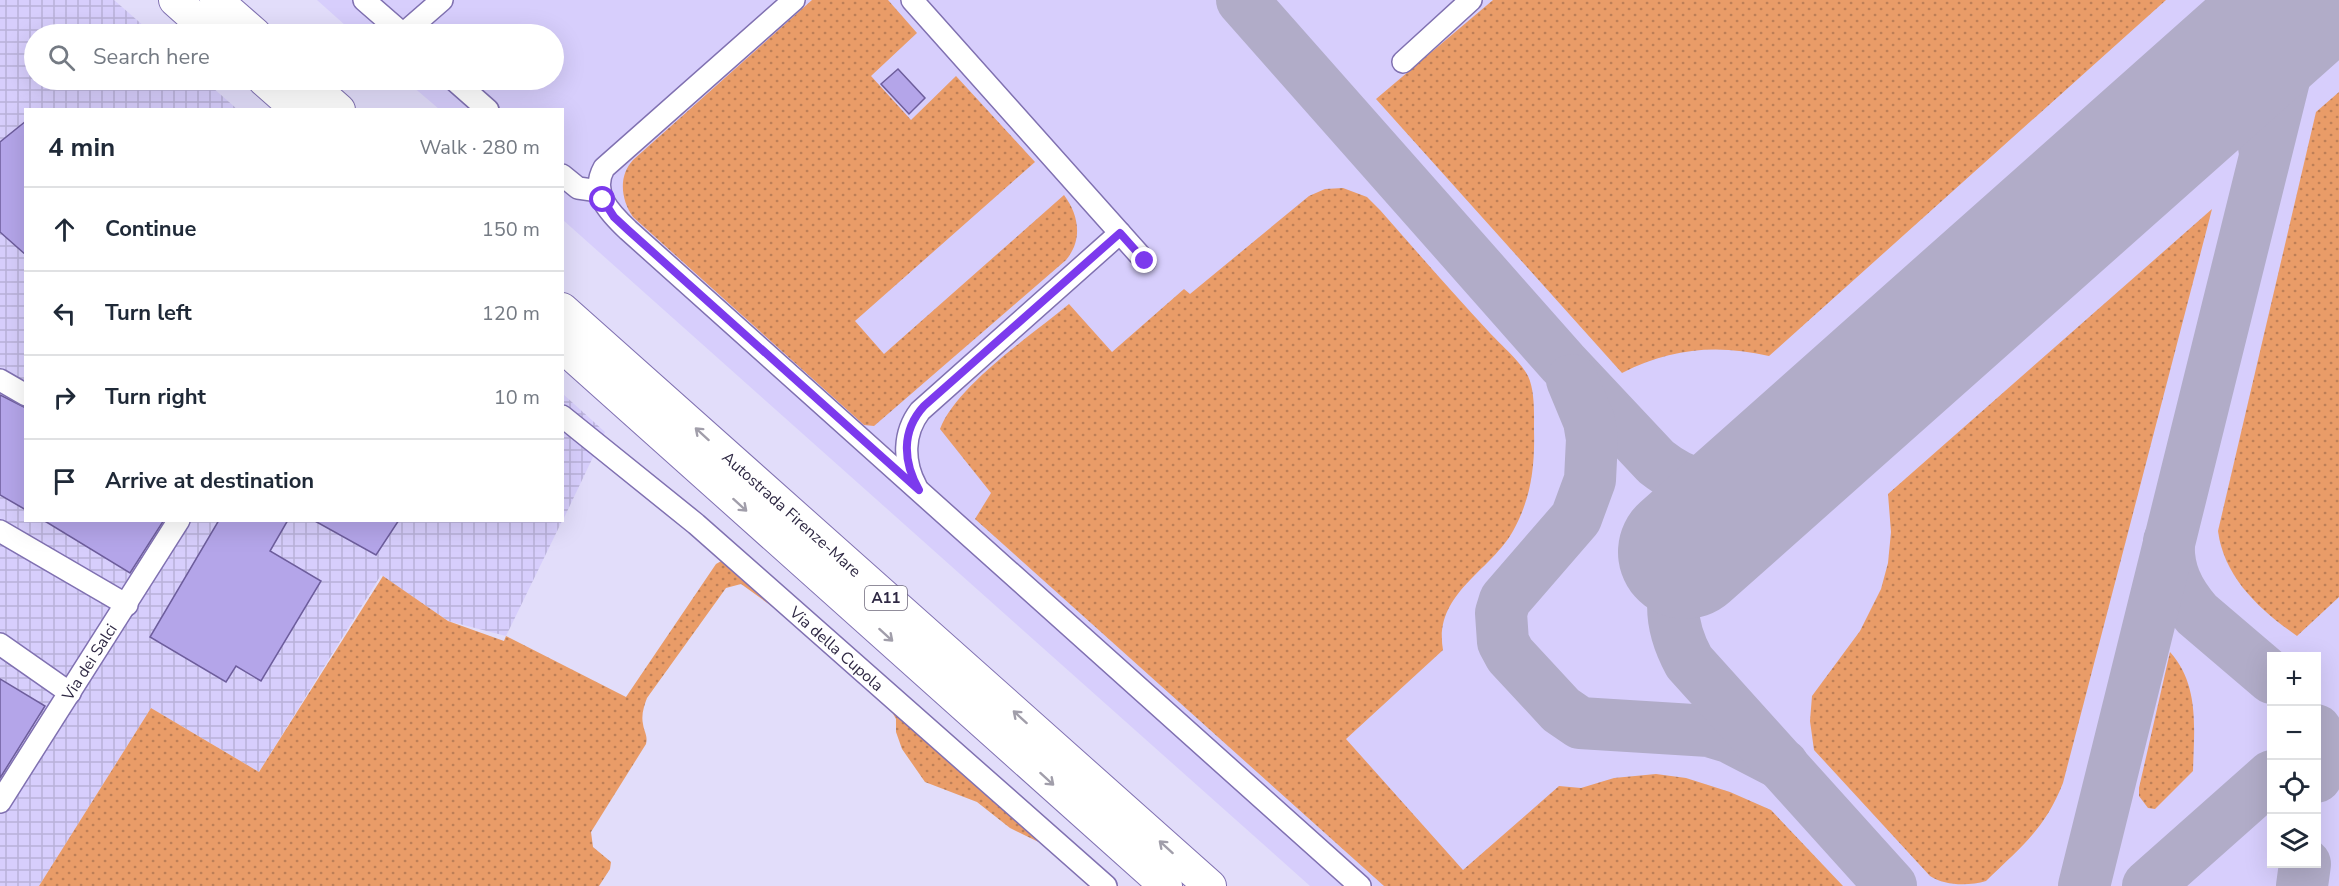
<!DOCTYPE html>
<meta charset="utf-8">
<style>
body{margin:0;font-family:"Nunito Sans",sans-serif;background:#f6f6f7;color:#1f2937}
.controls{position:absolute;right:18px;bottom:18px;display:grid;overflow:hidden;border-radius:0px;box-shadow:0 6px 24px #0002}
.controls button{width:54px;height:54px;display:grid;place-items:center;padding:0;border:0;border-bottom:2px solid #e0e1e3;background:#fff;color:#1f2937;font:30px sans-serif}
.stop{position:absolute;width:18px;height:18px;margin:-14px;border:4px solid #7c3aed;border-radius:50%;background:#fff}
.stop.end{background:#7c3aed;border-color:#fff;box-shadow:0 2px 6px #0008}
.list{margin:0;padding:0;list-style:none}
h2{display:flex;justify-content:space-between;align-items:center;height:78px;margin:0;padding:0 24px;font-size:26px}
h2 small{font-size:20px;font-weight:400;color:#747a83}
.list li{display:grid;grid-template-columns:39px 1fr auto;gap:18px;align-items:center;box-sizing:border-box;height:84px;padding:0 24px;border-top:2px solid #e0e1e3}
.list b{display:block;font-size:22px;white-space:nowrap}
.list em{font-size:20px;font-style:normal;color:#747a83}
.icon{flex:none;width:33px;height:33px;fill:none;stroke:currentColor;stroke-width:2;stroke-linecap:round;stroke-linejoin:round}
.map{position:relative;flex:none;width:2339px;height:886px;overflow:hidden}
.search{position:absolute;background:#fff;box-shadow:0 6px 24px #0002;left:24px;top:24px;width:540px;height:66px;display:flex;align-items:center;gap:15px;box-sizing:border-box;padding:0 21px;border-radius:33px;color:#747a83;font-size:22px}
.panel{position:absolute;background:#fff;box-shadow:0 6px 24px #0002;left:24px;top:108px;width:540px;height:414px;border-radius:0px}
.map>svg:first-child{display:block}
.built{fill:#d7cefc;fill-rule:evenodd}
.industrial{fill:url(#industrial-grid)}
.grass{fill:url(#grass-dots)}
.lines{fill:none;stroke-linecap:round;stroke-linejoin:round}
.taxiway{stroke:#b1acc8;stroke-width:52}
.runway{stroke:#b1acc8;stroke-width:134}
.building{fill:#b4a5e9;stroke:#6d5d9c;stroke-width:1.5}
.minor-casing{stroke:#8071b1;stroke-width:24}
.highway-casing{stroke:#8071b1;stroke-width:34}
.minor{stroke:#fff;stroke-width:21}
.highway{stroke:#fff;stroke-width:32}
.oneway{stroke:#a19eaa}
.route{stroke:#7c3aed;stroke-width:8}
.labels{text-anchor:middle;stroke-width:4.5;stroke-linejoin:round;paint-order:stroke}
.shield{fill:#fff;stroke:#6d687b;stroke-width:1.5}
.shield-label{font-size:15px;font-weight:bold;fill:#2e2843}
.street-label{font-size:16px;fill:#2e2843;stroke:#fff}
</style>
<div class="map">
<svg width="2339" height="886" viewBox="0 0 2339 886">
<defs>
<pattern id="industrial-grid" width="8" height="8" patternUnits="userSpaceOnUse" patternTransform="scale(1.5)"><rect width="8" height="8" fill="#d7cefc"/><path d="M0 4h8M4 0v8" fill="none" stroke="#b9b1d9"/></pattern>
<pattern id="grass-dots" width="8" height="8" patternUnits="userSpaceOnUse" patternTransform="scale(1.5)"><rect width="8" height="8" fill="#e99c68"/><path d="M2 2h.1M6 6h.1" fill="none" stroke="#bd7f57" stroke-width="1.8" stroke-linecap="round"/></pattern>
</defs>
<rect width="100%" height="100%" fill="#e2ddfa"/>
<!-- built -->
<path class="built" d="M317,0H2339V886H1310L563,220L562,110L439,109L405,80H554V34H355ZM2272,656H2316V864H2272Z"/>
<!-- industrial -->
<g class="industrial">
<path d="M0,0H114L153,34H34V80H204L237,109L26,110V520L562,521L506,636L448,621L381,575L259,772L151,708L39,886H0Z"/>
<path d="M563,394L605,432L563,520Z"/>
</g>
<!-- grass -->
<g class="grass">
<path d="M812,0H888L917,33L871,76L911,120L956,76L1035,162L855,321L884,354L1064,195C1079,215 1083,240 1066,260L874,426L864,425L633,217C621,200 618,176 633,160Z"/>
<path d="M1493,0H2166L1769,356C1717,344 1671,348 1622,373L1376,99Z"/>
<path d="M2339,92V597L2297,636C2261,611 2224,578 2218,531L2316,112Z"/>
<path d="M1343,188L1367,197L1380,210C1416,251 1452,292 1489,332C1499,343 1522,363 1528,376C1535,391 1534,413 1534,430C1535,466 1531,499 1513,531C1490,572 1433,594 1443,650L1346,739L1463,870L1559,786L1581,788L1614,778L1656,774L1686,778L1730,792L1771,810L1843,886H1384L975,519L991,493L940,429C957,385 1032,335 1069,304L1112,352L1184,289L1190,294L1309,196L1325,189Z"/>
<path d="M2212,209L2063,783C2045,829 2021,847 1986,881C1969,886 1945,886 1930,876L1814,750L1810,721L1812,696L1860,631L1881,589L1888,563L1891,532L1888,494Z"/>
<path d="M723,560L796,617L1100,886H1095L1055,850L1010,828L977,802L925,782L902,749L896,732V719L887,703L777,610L741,584L726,588L647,698C644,706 641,715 643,724C644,732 648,735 646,744L591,832L593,847L611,862L610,869L599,886H39L151,708L259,772L383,576L448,621L504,641L506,636L626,697L716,564Z"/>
<path d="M2170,652C2200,685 2194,730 2193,771L2155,809L2148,808L2139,796V788Z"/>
</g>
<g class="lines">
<!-- taxiway -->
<g class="taxiway">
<path d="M1242,0L1563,363L1656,462C1723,515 1770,470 1824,427"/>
<path d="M2167,124C2180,116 2195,105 2210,103C2244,98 2262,123 2265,153"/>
<path d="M1572,380L1589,421L1592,439L1590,480L1576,518L1505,600L1501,613L1503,642L1510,655L1561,710L1580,723L1709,731L1729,737L1783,765"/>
<path d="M1702,537C1670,579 1663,614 1689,662L1891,886"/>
<path d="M2169,541C2167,570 2178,592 2197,614L2272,678"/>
<path d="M2316,730L2320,754L2316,777"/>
<path d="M2084,886L2294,40L2316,0"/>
<path d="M2148,886L2272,776"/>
<path d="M2302,886L2305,864"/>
</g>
<!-- runway -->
<path class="runway" d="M1685,552L2306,0"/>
</g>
<!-- building -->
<g class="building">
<path d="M898,69L925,98L909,114L881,84Z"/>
<path d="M26,121V255L0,232V142Z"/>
<path d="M0,395L26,408V510L0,495Z"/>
<path d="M43,520H164L130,573Z"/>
<path d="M219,520H288L270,551L321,581L261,681L236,666L226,682L150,637Z"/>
<path d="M313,520H399L376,555Z"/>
<path d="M0,679L45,706L0,778Z"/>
</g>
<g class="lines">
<!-- minor casing -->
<g class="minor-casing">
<g id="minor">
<path d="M364,0L403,34"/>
<path d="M794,0L604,168C590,193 610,213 628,230L1360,886"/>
<path d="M912,0L1145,261"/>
<path d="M403,34L442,0"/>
<path d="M1403,62L1471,0"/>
<path d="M454,80L488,110"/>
<path d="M562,175L578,188L599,191"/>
<path d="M0,380L26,395"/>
<path id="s1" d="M562,416L696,524L1106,886"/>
<path d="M916,486C903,462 903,433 920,411L1120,233"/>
<path d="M0,531L127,605"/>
<path d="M0,644L70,693"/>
<path id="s2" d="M0,802L179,520"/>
</g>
</g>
<!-- highway casing -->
<g class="highway-casing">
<g id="highway">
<path d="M175,0L213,34"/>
<path d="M216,0L255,34"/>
<path d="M264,80L298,110"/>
<path d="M305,80L339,110"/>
<path id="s3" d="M562,309L1210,886"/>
<path d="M562,346L1166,886"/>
</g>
</g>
<!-- minor -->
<use href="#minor" class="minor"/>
<!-- highway -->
<use href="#highway" class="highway"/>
</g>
<!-- one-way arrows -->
<defs><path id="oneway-shaft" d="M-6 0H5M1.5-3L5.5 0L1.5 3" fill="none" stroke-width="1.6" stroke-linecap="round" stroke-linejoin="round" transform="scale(1.5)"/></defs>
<g class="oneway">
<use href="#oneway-shaft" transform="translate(702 434) rotate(-138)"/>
<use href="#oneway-shaft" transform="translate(740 505) rotate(42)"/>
<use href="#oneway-shaft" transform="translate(886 635) rotate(42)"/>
<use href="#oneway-shaft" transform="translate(1020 717) rotate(-138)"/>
<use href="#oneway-shaft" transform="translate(1047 779) rotate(42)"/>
<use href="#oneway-shaft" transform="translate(1166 847) rotate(-138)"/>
</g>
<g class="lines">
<!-- route -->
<path class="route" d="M603,200L614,217L628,230L919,490C903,462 901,431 924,406L1120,233L1145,261"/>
</g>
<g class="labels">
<!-- shield labels -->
<rect class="shield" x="865" y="586" width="42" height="24" rx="4.5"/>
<g class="shield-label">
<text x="886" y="603">A11</text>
</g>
<!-- street labels -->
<g class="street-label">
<text dy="6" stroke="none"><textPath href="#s3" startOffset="308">Autostrada Firenze-Mare</textPath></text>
<text dy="6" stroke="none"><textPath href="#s1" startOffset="360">Via della Cupola</textPath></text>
<text dy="6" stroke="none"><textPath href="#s2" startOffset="166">Via dei Salci</textPath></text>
</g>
</g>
</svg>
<div class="controls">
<button>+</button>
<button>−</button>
<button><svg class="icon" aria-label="locate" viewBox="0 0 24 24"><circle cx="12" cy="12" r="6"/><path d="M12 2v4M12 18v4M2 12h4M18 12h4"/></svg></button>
<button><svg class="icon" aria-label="layers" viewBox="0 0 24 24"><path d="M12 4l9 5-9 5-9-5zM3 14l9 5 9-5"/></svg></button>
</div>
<div class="stop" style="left:603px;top:200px"></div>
<div class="stop end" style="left:1145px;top:261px"></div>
<div class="search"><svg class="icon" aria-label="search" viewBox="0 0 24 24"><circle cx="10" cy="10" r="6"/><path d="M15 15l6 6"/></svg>Search here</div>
<section class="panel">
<h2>4 min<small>Walk · 280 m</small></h2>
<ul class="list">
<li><svg class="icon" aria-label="ahead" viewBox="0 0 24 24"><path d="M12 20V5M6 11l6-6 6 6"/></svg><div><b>Continue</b></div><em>150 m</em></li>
<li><svg class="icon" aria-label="left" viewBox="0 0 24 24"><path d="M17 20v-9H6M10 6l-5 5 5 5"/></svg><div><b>Turn left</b></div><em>120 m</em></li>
<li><svg class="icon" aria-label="right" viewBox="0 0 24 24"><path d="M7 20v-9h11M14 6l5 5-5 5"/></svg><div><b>Turn right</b></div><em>10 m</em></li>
<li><svg class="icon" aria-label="arrive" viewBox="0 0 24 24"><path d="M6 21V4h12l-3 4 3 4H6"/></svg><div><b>Arrive at destination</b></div></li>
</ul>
</section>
</div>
